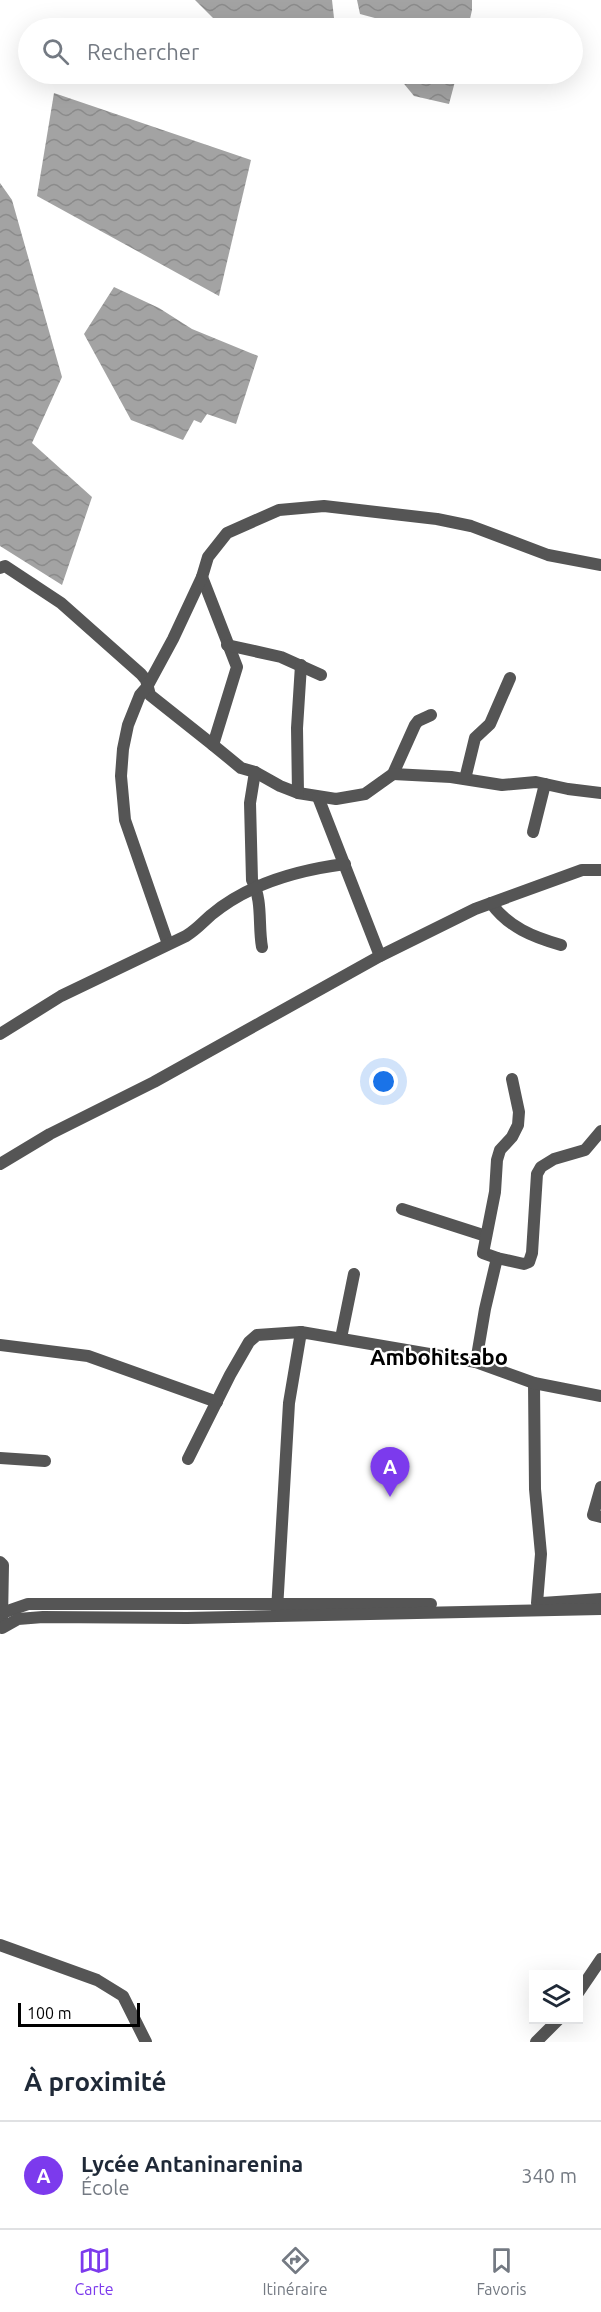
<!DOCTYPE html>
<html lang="fr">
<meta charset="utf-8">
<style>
body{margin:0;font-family:Ubuntu,sans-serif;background:#f6f6f7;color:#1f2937}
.controls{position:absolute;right:18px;bottom:18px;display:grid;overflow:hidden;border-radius:0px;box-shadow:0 6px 24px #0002}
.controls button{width:54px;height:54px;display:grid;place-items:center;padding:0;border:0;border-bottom:2px solid #e0e1e3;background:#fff;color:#1f2937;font:30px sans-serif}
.scale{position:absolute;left:18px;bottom:15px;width:122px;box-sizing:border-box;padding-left:6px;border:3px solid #000;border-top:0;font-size:16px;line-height:21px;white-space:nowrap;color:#000;-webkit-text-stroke:4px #fff;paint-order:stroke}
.you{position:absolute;left:384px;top:1082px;width:21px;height:21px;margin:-15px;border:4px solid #fff;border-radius:50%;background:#1a73e8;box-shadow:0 0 0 9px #1a73e833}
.badge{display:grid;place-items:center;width:39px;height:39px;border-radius:50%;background:#7c3aed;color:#fff;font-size:20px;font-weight:700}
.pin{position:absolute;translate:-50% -50px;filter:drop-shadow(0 2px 3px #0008)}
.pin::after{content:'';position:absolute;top:32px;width:21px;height:18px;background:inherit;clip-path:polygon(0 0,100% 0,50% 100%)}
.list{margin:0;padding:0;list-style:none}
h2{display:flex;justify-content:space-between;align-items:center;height:78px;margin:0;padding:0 24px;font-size:26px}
h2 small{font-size:20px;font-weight:400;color:#747a83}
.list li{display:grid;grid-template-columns:39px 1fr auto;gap:18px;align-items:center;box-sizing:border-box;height:108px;padding:0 24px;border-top:2px solid #e0e1e3}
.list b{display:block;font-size:22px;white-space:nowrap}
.list p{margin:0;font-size:20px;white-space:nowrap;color:#747a83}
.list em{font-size:20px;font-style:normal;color:#747a83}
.icon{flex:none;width:33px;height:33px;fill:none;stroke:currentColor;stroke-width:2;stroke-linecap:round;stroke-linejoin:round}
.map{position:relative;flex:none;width:601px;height:2042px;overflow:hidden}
.search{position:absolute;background:#fff;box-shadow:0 6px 24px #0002;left:18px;right:18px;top:18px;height:66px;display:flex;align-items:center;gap:15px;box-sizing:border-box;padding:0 21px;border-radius:33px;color:#747a83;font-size:22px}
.sheet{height:186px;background:#fff}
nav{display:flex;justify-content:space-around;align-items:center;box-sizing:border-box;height:84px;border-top:2px solid #e0e1e3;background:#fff;font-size:16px;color:#747a83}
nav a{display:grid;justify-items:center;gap:3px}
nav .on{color:#7c3aed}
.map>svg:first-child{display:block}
.water{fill:url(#water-waves)}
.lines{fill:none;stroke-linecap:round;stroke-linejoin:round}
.minor{stroke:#555;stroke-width:12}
.labels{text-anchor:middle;stroke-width:4.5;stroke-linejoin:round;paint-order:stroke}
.district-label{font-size:22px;font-weight:bold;fill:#000;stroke:#fff}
</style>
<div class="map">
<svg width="601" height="2042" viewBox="0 0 601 2042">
<defs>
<pattern id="water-waves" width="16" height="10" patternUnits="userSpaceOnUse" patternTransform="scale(1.5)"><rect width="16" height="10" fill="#a3a3a3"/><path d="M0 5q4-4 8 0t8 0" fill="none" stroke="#8b8b8b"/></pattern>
</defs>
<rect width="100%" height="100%" fill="#fff"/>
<!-- water -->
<g class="water">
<path d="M195,0H332L334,18L219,24Z"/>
<path d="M357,0H472V10L468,28H397V24L360,14Z"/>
<path d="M396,74H457L449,104L414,96Z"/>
<path d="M54,93L251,160L219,296L37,196Z"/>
<path d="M0,183L12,200L62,377L32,443L92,497L62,585L0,546Z"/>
<path d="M114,287L159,308L192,329L258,356L236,424L207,414L201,423L194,420L183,440L131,420L84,334Z"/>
</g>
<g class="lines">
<!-- minor -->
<g class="minor">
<path d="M0,568L5,566L61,603L141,674L146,680L150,695L213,745"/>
<path d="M202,577L237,667L213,745L241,768L255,772L280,786L298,793L336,799L365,794L393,774L415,725L418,721L431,715"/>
<path d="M227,645L281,657L321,675"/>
<path d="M255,772L250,803L252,880C263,901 258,925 262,947"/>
<path d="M393,774L451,777L502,785L536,782L568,789L601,793"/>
<path d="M465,779L475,738L490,724L510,678"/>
<path d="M298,793L297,728L301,665"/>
<path d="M318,797L380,956"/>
<path d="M533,832L545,784"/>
<path d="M491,903C508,927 533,937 561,945"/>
<path d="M168,944L125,820L121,776L123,749L128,725L140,695L147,687L173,639L202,577L208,557L227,533L279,510L324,506L437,519L471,526L548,555L601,565"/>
<path d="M0,1034L61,996L186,936C196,930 202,923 211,915C248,884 298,870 345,864"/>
<path d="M0,1164L50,1134L154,1082L380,956L475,909L582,870H601"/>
<path d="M402,1209L486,1236"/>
<path d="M497,1258L483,1253L495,1192L497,1160L500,1150L512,1137L518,1125L519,1112L512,1079"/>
<path d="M341,1338L354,1274"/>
<path d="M0,1345L88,1356L217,1402"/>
<path d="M476,1362L485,1309L497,1258L524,1264L529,1262L532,1253L537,1174L541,1167L554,1159L585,1150L601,1131"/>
<path d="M534,1383L535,1489L541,1554L537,1603"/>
<path d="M0,1458L45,1461"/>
<path d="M188,1459L230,1375L249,1342L257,1335L301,1332"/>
<path d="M601,1487L593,1515L601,1517"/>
<path d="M0,1562L3,1565L2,1620"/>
<path d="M542,1603L601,1599"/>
<path d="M277,1610L289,1403L301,1332L476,1362L534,1383L601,1396"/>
<path d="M2,1613L28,1604H431"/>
<path d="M2,1628L18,1619L43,1617L187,1618L601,1609"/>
<path d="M0,1945L97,1980L123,1996L146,2042"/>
<path d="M578,1993L601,1959"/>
<path d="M536,2042L558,2020"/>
</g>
</g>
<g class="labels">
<!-- district labels -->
<g class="district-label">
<text x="439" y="1365">Ambohitsabo</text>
</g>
</g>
</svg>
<div class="controls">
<button><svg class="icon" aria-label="layers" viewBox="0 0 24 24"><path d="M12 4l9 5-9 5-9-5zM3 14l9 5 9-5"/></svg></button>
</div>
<div class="scale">100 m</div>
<div class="you"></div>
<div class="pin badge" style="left:390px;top:1497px">A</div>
<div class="search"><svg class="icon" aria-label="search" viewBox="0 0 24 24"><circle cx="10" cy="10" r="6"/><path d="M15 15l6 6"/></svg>Rechercher</div>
</div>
<section class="sheet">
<h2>À proximité<small></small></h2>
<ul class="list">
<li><span class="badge">A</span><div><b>Lycée Antaninarenina</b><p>École</p></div><em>340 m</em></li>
</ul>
</section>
<nav>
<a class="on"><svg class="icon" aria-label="map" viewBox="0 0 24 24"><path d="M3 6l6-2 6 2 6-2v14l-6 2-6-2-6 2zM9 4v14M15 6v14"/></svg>Carte</a>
<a><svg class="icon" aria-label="directions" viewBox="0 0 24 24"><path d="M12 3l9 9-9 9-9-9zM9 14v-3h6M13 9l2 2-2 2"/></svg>Itinéraire</a>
<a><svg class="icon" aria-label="saved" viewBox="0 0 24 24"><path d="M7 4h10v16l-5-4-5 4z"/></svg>Favoris</a>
</nav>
